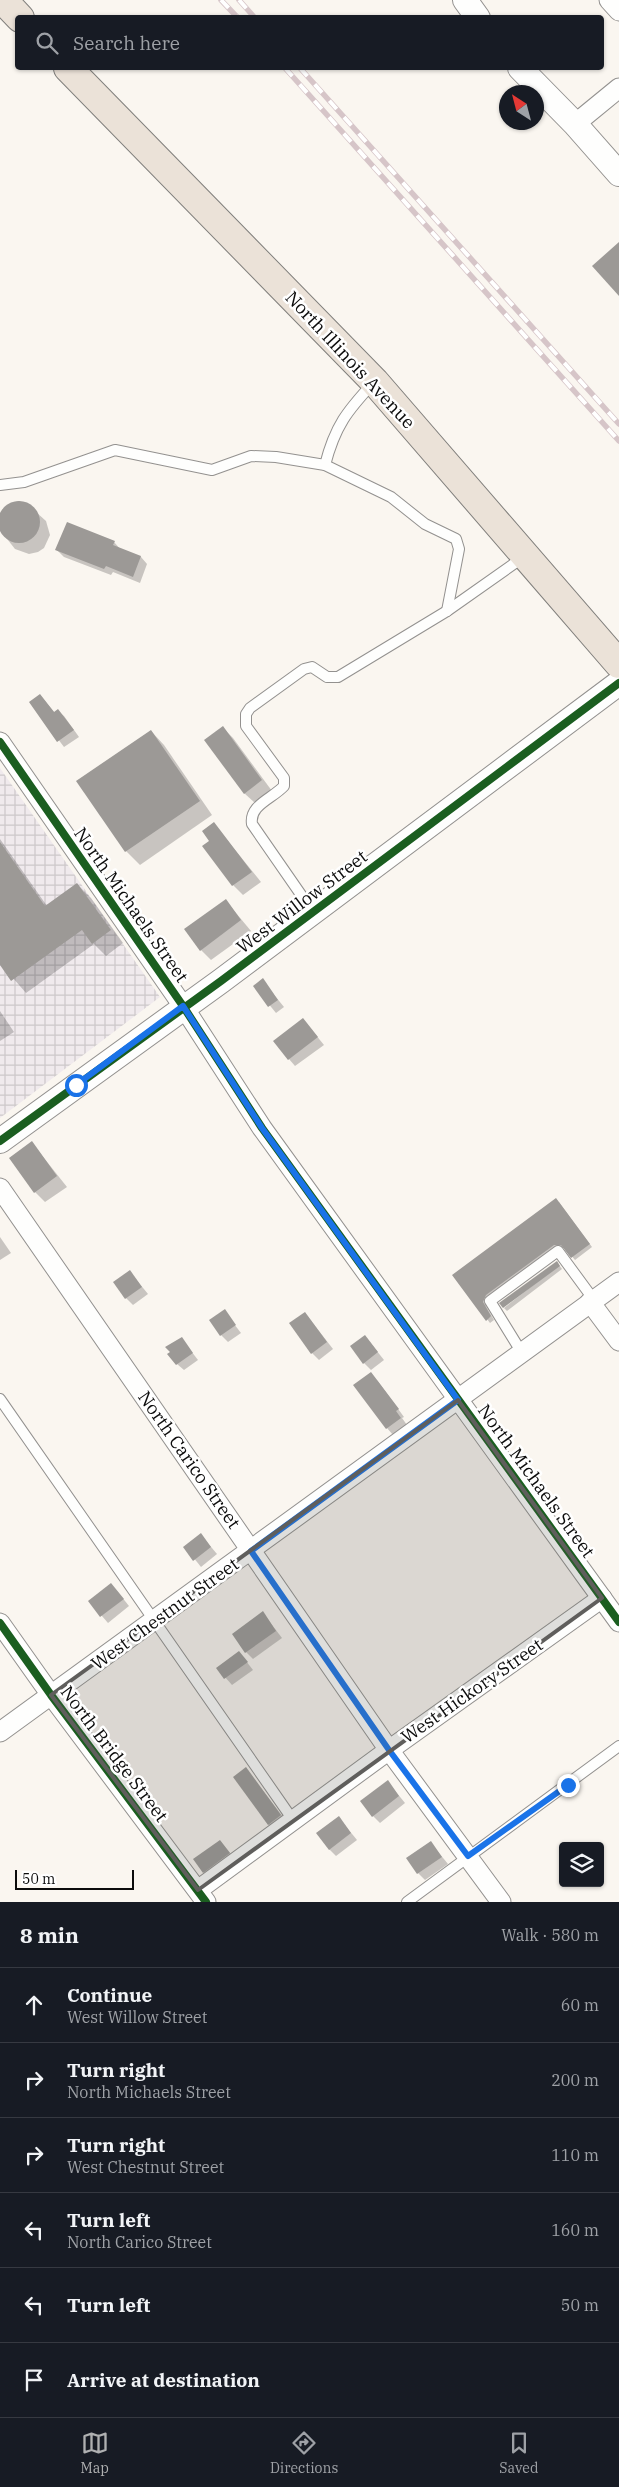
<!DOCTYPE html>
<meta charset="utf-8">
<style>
body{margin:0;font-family:"IBM Plex Serif",serif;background:#242831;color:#f1f3f6}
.controls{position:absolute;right:15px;bottom:15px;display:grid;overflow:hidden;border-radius:5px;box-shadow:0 1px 4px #0004}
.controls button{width:45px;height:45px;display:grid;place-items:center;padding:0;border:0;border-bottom:1px solid #363941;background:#171b24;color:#f1f3f6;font:25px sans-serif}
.compass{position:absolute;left:499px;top:85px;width:45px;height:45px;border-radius:50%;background:#171b24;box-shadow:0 1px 4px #0004;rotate:324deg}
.scale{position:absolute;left:15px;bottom:12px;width:119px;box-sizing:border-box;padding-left:5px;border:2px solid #0c0c0c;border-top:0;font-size:14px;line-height:18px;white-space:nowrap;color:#0c0c0c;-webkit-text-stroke:4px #fff;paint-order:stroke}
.stop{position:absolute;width:15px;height:15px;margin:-11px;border:4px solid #1a73e8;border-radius:50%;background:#fff}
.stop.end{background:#1a73e8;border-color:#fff;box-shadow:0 1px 5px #0008}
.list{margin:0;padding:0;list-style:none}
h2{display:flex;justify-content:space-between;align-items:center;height:65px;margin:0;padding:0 20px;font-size:21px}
h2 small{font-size:16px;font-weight:400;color:#9ea1a6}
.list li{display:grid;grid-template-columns:32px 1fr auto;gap:15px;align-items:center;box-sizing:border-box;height:75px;padding:0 20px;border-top:1px solid #363941}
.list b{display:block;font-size:19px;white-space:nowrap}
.list p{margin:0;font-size:16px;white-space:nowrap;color:#9ea1a6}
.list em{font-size:16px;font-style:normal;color:#9ea1a6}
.icon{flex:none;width:28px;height:28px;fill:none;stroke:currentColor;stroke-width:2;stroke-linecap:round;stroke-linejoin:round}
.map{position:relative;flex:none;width:619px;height:1902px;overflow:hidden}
.search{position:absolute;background:#171b24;box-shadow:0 1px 4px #0004;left:15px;right:15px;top:15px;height:55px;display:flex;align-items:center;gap:12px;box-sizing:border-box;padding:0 18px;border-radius:5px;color:#9ea1a6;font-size:19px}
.sheet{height:515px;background:#171b24}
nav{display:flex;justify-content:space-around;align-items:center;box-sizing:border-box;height:70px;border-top:1px solid #363941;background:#171b24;font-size:14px;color:#9ea1a6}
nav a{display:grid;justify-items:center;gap:2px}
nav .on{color:#afb0b1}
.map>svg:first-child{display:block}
.industrial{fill:url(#industrial-grid)}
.shadow{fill:#0003}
.building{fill:#9c9996}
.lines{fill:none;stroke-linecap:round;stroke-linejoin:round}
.service-casing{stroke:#93918f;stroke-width:12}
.minor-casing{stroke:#93918f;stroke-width:21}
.tertiary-casing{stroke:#93918f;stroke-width:26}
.primary-casing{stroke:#807f7c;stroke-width:30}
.service{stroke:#fefefd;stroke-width:10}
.minor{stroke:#fefefd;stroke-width:19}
.tertiary{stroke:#fefefd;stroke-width:24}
.primary{stroke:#ebe2d8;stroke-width:28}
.rail-casing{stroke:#d6c5c8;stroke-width:5.5}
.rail{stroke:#fff;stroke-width:4;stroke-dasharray:11;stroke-linecap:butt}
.cycleway-casing{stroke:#fff;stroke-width:11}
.cycleway{stroke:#1b5e20;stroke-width:8}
.route{stroke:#1a73e8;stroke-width:6}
.marked{fill:#5f5e5c;fill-opacity:0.2;stroke:#5f5e5c;stroke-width:4;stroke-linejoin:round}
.labels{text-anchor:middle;stroke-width:5;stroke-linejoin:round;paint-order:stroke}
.street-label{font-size:18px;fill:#0c0c0c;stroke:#fff}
</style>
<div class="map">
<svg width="619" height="1902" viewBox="0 0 619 1902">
<defs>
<pattern id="industrial-grid" width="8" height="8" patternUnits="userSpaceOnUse" patternTransform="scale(1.25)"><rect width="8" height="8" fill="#f0eaed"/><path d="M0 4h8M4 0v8" fill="none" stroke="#cdc8ca"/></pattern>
</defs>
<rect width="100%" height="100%" fill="#faf6f0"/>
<!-- industrial -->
<path class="industrial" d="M0,768L160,997L0,1118Z"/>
<!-- shadow -->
<g class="shadow">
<path d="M18,501L26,503L46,521L50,535L44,548L38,552L29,554L15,549L0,530V514L5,506Z"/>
<path d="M114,542L121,550L141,557L147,564L140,583L113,572L111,575L64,557L57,550Z"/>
<path d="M40,695L55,713L58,711L64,716L79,737L64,747L30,702Z"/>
<path d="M222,727L233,738L272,791L255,803L244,793Z"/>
<path d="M151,731L164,745L212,815L140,865L126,851L78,782Z"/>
<path d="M214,824L261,882L243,895L233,885Z"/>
<path d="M0,839L47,906L77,884L91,898L123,943L106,956L94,944L26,993L0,963Z"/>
<path d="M226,901L251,931L211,960L201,950Z"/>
<path d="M262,980L284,1007L276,1013L254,986Z"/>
<path d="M0,1011L14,1032L0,1041Z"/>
<path d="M303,1019L324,1045L295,1066L289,1059Z"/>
<path d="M32,1143L67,1187L45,1202L35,1192Z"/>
<path d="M559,1202L592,1247L575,1260L565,1248H558L489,1299L486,1306L494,1320L490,1323L454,1275Z"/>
<path d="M0,1237L11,1253L0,1260Z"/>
<path d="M559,1265L562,1269L507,1311L504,1308Z"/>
<path d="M130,1272L148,1294L133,1305L126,1298Z"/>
<path d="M224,1311L241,1333L228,1342L221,1335Z"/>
<path d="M305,1313L333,1349L319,1360L312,1353Z"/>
<path d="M365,1336L384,1360L371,1370L364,1363Z"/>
<path d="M181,1338L198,1360L184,1370L177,1364Z"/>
<path d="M377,1380L404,1417L402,1418L407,1425L393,1435L387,1428Z"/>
<path d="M201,1535L217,1554L201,1567L185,1547Z"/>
<path d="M117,1591L129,1606L108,1623L89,1601Z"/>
<path d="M263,1613L282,1638L253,1659L246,1652Z"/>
<path d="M239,1652L253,1670L232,1685L217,1668Z"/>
<path d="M246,1769L287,1822L275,1831L268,1824Z"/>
<path d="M388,1782L405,1803L380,1823L373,1816Z"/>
<path d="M339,1818L357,1840L336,1856L329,1849Z"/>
<path d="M220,1841L236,1860L210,1879L204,1872Z"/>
<path d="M430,1842L448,1864L425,1880L418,1873Z"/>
</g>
<!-- building -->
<g class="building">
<path d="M619,242V296L592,266Z"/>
<circle cx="19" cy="522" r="21"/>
<path d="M67,522L115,541L113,545L141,556L133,577L106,566L104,569L55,550Z"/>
<path d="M40,694L54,712L58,709L74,730L57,742L29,702Z"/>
<path d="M223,726L262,780L244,794L204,740Z"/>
<path d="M151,730L200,801L125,852L76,781Z"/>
<path d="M214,822L252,872L232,886L202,846L209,841L202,831Z"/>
<path d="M0,842L45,906L77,883L111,930L92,944L82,930L11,981L0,965Z"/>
<path d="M226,899L241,920L200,951L184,929Z"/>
<path d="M263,978L278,1000L268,1007L253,986Z"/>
<path d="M303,1018L318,1037L288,1060L273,1041Z"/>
<path d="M32,1141L57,1176L34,1193L9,1158Z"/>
<path d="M556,1198L590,1244L571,1258L561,1245H554L486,1295L483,1302L491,1316L486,1321L452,1275Z"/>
<path d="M557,1261L560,1266L503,1308L499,1303Z"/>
<path d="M130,1270L142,1287L125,1299L113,1282Z"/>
<path d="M225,1309L236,1325L220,1336L209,1320Z"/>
<path d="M305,1312L327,1342L311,1354L289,1323Z"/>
<path d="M365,1335L378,1352L363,1364L350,1346Z"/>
<path d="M182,1337L193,1353L176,1365L167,1354L170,1352L165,1347Z"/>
<path d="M371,1372L399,1409L396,1411L401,1418L386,1429L353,1385Z"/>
<path d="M201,1533L211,1547L193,1561L183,1547Z"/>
<path d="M111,1583L124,1599L100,1617L88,1601Z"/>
<path d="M263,1611L276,1631L245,1653L232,1634Z"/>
<path d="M239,1651L248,1662L224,1679L216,1668Z"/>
<path d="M246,1767L281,1815L268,1825L233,1777Z"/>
<path d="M388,1780L399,1796L372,1817L360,1801Z"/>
<path d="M339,1816L351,1833L329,1850L316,1833Z"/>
<path d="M220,1840L230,1853L203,1873L193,1859Z"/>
<path d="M431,1841L442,1857L417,1874L406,1858Z"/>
</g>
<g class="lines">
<!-- service casing -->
<g class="service-casing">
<g id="service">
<path d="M325,465C335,426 347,411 374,382"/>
<path d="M0,485L24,482L115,450L212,470L251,456L276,457L325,465L391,497L425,524L456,539L459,549L447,611"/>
<path d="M313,912L252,824C249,805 272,799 284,786V778L246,726V714L250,708L304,669L312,667L327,677H338L447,611L525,556"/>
<path d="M522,1353L490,1301L558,1251L594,1300"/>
<path d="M0,1399L293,1820"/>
<path d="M407,1902L619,1746"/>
</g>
</g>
<!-- minor casing -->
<g class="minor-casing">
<g id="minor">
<path d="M609,0L619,11"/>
<path d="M575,124L619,88"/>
<path d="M0,742L183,1006L262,1128L619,1622"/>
<path d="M0,1188L389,1750L501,1902"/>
<path d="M590,1302L619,1341"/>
<path d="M0,1623L51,1695L206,1902"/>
<path d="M0,1732L619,1282"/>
<path d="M198,1890L389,1750L602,1598"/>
</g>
</g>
<!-- tertiary casing -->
<g class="tertiary-casing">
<g id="tertiary">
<path d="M465,0L478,18"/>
<path d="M520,68L575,124L619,174"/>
<path d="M0,1141L221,981L619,683"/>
</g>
</g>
<!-- primary casing -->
<g class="primary-casing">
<g id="primary">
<path d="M3,0L20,18"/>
<path d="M68,68L375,382L619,664"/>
</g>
</g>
<!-- service -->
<use href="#service" class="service"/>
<!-- minor -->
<use href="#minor" class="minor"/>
<!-- tertiary -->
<use href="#tertiary" class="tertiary"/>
<!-- primary -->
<use href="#primary" class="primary"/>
<!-- rail casing -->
<g class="rail-casing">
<g id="rail">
<path d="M221,0L238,18"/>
<path d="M239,0L255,18"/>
<path d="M285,68L619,441"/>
<path d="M300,68L619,424"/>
</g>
</g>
<!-- rail -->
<use href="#rail" class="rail"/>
<!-- cycleway casing -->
<g class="cycleway-casing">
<g id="cycleway">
<path d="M0,742L183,1006L262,1128L619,1622"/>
<path d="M0,1141L221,981L619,683"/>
<path d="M0,1623L51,1695L206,1902"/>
</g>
</g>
<!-- cycleway -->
<use href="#cycleway" class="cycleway"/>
</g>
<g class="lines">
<!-- route -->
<path class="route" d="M76,1085L183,1006L262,1128L458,1400L251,1551L389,1750L468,1856L568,1785"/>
</g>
<!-- marked area -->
<path class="marked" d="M458,1400L602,1598L198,1890L51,1695Z"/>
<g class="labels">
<!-- street labels -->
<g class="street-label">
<text transform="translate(350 360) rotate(47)" y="6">North Illinois Avenue</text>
<text transform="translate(302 902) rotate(-37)" y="6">West Willow Street</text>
<text transform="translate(131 905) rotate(55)" y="6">North Michaels Street</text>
<text transform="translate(189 1460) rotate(55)" y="6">North Carico Street</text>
<text transform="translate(536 1481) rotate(54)" y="6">North Michaels Street</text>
<text transform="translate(165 1614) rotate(-36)" y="6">West Chestnut Street</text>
<text transform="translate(472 1691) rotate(-35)" y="6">West Hickory Street</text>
<text transform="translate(114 1754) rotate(53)" y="6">North Bridge Street</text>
</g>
</g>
</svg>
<div class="controls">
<button><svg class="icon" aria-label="layers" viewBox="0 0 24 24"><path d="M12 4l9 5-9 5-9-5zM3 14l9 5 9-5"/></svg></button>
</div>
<svg class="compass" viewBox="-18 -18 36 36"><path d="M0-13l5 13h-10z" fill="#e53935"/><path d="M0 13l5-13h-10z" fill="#9ea1a6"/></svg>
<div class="scale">50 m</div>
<div class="stop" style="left:76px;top:1085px"></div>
<div class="stop end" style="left:568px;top:1785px"></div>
<div class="search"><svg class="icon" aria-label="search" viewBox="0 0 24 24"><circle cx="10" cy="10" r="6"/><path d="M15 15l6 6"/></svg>Search here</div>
</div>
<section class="sheet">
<h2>8 min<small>Walk · 580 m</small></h2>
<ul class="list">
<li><svg class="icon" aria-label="ahead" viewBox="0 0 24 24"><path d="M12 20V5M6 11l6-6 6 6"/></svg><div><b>Continue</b><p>West Willow Street</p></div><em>60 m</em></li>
<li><svg class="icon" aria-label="right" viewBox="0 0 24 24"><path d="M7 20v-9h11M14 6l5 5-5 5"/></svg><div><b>Turn right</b><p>North Michaels Street</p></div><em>200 m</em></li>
<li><svg class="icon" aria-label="right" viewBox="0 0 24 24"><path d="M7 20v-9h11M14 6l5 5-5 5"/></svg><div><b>Turn right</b><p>West Chestnut Street</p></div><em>110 m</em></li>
<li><svg class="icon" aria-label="left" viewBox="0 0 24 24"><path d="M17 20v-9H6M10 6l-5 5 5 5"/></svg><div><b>Turn left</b><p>North Carico Street</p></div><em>160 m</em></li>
<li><svg class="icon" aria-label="left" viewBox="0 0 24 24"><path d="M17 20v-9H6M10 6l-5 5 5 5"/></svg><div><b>Turn left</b></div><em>50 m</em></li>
<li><svg class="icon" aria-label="arrive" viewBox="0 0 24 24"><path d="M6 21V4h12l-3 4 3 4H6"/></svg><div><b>Arrive at destination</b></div></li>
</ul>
</section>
<nav>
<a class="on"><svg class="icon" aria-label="map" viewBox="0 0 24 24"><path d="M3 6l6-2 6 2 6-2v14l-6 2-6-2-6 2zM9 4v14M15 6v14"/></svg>Map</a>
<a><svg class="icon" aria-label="directions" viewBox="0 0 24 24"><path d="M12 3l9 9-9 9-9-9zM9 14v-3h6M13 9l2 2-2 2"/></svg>Directions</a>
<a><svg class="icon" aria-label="saved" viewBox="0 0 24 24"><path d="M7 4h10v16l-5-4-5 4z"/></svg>Saved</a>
</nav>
